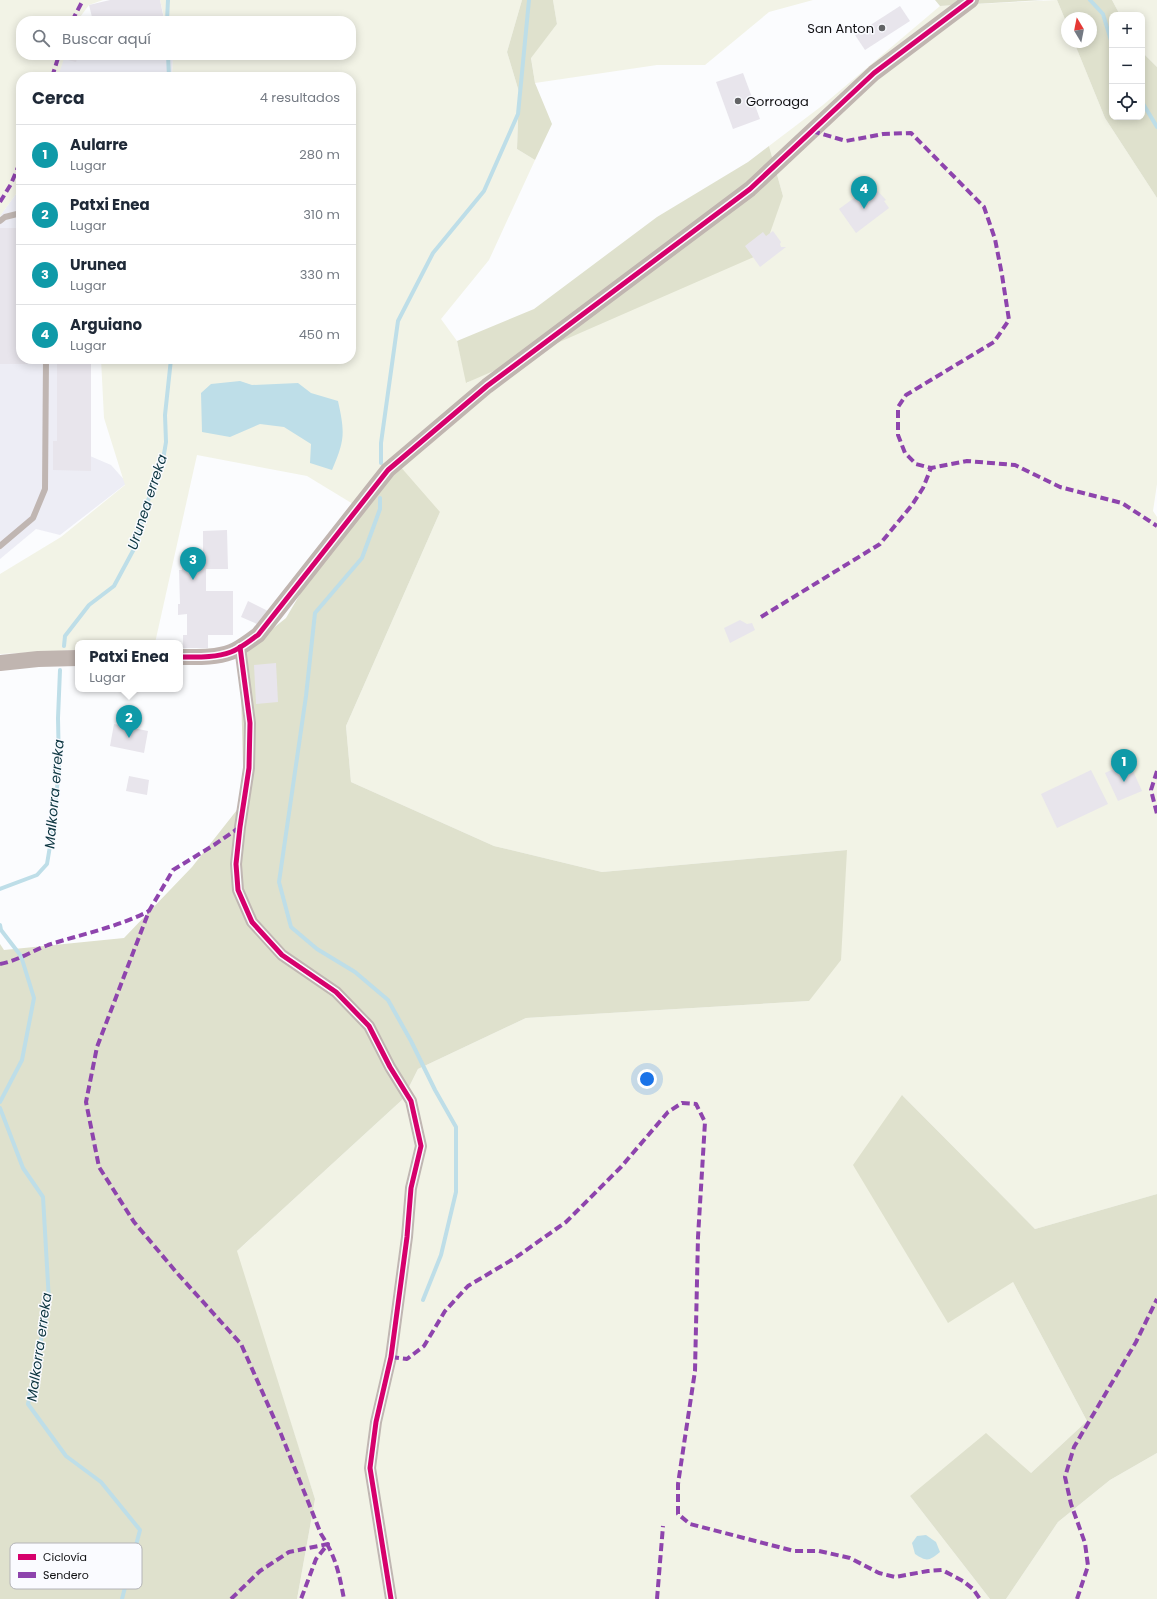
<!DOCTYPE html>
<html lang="es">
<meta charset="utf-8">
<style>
body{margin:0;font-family:Poppins,sans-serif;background:#f2f2f3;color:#1f2937}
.controls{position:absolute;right:12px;top:12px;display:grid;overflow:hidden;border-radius:8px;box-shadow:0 2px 10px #0003}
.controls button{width:36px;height:36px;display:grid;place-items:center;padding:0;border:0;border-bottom:1px solid #e0e1e3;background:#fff;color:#1f2937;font:20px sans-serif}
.compass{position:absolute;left:1061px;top:12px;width:36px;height:36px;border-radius:50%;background:#fff;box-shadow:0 2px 10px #0003;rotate:350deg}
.you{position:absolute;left:647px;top:1079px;width:14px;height:14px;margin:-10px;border:3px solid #fff;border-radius:50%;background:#1a73e8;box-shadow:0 0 0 6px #1a73e833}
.badge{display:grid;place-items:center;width:26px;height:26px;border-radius:50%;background:#626365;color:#fff;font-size:13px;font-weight:700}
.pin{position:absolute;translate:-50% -33px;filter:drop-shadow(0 1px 2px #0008)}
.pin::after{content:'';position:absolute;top:21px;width:14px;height:12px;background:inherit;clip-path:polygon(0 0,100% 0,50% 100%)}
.popup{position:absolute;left:75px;top:640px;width:108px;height:52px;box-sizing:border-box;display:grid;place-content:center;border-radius:8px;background:#fff;filter:drop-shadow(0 1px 3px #0005);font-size:13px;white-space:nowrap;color:#747a83}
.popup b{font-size:15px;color:#1f2937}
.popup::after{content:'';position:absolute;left:50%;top:100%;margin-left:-8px;border:8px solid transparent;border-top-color:#fff}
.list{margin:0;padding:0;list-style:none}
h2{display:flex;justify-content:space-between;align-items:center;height:52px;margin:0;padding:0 16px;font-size:17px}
h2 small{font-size:13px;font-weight:400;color:#747a83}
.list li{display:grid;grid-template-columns:26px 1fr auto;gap:12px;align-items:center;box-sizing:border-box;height:60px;padding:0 16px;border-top:1px solid #e0e1e3}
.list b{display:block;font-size:15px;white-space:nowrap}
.list p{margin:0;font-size:13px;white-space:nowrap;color:#747a83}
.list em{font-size:13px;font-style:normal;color:#747a83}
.icon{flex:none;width:22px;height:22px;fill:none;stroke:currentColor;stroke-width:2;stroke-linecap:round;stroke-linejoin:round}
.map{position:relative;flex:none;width:1157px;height:1599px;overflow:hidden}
.search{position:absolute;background:#fff;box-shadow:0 2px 10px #0003;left:16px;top:16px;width:340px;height:44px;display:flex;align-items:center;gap:10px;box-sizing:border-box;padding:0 14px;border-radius:16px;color:#747a83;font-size:15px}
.panel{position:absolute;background:#fff;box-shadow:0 2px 10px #0003;left:16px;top:72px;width:340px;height:292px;border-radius:16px}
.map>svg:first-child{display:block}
.built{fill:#ededf5}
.green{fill:#f2f3e6}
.forest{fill:#dfe1cd}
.water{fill:#bedee8}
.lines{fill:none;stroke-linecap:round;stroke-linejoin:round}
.stream{stroke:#bedee8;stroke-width:4}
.building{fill:#e8e5ec}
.lane{stroke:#c0b6b2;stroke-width:6}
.street{stroke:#c0b6b2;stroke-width:12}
.secondary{stroke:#c0b5b0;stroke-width:16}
.quiet{stroke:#8e44ad;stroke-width:4;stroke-dasharray:8 4;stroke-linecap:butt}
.cycleway-casing{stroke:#fafbff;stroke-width:8}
.cycleway{stroke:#d6006c;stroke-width:5}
.poi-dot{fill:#626365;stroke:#fafbff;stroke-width:1.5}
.labels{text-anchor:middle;stroke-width:3;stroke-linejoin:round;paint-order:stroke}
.poi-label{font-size:13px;fill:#101012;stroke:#fafbff;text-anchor:end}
.water-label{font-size:14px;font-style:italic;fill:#0d3641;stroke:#fafbff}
.key{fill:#fafbff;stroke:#b4b4b8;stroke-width:1}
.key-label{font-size:11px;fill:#101012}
</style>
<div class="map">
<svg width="1157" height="1599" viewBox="0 0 1157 1599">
<rect width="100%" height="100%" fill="#fbfcfe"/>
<!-- built -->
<g class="built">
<path d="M65,55H173L172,77H57Z"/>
<path d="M21,181V359H91L90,456L111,465L127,483L60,535L36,529L0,559V216L16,194Z"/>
</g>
<!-- green -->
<g class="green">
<path d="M0,0H103L89,5L77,21H21V55H65L58,77H21V181L16,194L0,216Z"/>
<path d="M160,0H522L507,52L519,92L517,149L535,160L489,260L441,319L457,341L467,383L783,196L769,146L823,105L940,6L1057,0L1067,24V42H1074L1105,118L1157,198V484L1153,511L1157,517V1194L1035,1229L902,1095L1013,1282L1087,1421L1031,1473L910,1496L990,1599H297L315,1499L236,1252L403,1099L418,1069L526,1018L809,1001L847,850L602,872L494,846L351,782L346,726L440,512L353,504L307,476L197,455L155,643H78V650L0,654V574L61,537L125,485L104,418L101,359H351V77H172L173,55H351V21H165Z"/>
<path d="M553,0H813L769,12L705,65H657L535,83L531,57L557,24Z"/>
<path d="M1112,0H1157V67L1142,52V15H1120Z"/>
<path d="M1157,1453V1599H1006L1058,1522L1110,1480Z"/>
</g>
<!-- forest -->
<g class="forest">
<path d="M522,0H553L557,24L531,58L535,83L552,124L535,160L517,149L519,92L507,52Z"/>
<path d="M935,0H1044L940,6Z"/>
<path d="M1057,0H1112L1120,15H1112V117H1142V52L1157,67V198L1105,118L1074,42H1091V18H1067V24Z"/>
<path d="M769,146L783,196L763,253L466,383L457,341L534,309L657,217L748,162Z"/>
<path d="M392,457L440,512L346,726L351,782L494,846L602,872L847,850L841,960L809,1001L526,1018L418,1069L403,1099L237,1251L315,1499L297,1599H0V944L4,950L124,938L192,867L244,801L240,655L286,618L353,504Z"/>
<path d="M902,1095L1035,1229L1157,1194V1453L1110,1480L1058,1522L1006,1599H990L910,1496L986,1433L1031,1473L1087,1421L1013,1282L948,1323L853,1165Z"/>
</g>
<!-- water -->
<g class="water">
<path d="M240,381L252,385L298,383L311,393L338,401C345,433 345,440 332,470L310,463L311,444L284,427L260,424L230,437L202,432L201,393L211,384Z"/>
<path d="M926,1535L936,1542L940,1552C929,1561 927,1562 915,1554L912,1543L917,1536Z"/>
</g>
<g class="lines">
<!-- stream -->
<g class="stream">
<path d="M1090,0L1103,14L1112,44"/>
<path d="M167,21L168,0"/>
<path d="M168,55L169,77"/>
<path d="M1142,102L1157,127"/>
<path d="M381,463V443L398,321L433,253L484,191L518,114L529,0"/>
<path d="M380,498V509L362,558L315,613L306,696L279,882L291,927L317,949L355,972L388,1000L411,1041L435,1090L456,1127V1192L441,1255L423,1300"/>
<path d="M64,646L65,636L89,605L114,586L135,547L146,506L163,460L166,442L165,415L171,359"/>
<path d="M0,889L37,875L47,864L53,828L59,768L58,718L60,670"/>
<path d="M0,925L1,930L21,956L34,998L22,1060L0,1102"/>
<path d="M0,1108L23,1168L43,1197L49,1301L28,1404L66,1456L101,1482L140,1530L122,1599"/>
</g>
</g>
<!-- building -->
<g class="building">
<path d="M110,0H160L164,19L154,21H93L89,5Z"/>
<path d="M900,6L910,21L865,50L855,35Z"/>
<path d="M65,55H78L76,62L64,59Z"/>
<path d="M743,73L760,119L733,129L716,82Z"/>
<path d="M872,185L886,200L884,201L889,208L856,233L839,209Z"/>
<path d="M0,228H21V359H35V364H0Z"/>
<path d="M773,231L781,242L780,244L781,247H786L760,267L745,246L763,232L766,236Z"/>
<path d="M57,359H91V471L53,470V441H57Z"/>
<path d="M227,530L228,569H206V591H233V635H208V648H183V635H187V614L178,615V604H180L179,570H182V567H191V565H203V531Z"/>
<path d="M248,601L268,611L257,624L241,617Z"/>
<path d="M740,620L747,624L752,623L755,630L730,643L724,628Z"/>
<path d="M276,663L278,702L256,704L254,665Z"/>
<path d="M114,724L148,731L144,753L110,746Z"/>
<path d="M1129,762L1142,791L1118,801L1105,773Z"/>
<path d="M1091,770L1108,804L1057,828L1041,794Z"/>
<path d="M129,776L149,780L147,795L126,791Z"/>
</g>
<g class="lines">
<!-- lane -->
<g class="lane">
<path d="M0,221L5,217L21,213"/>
<path d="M0,546L33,518L45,489L46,359"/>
</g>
<!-- street -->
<path class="street" d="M240,647L250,723L249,768L240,827L236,864L238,890L252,922L282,955L336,992L369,1026L390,1067L411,1101L421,1146L411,1188L407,1237L391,1357L376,1422L370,1468L391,1599"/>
<!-- secondary -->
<g class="secondary">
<path d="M180,657C197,657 215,658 231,652C241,648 249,641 258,635L388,470L487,386L750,189L874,73L971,0"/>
<path d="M0,663L38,659L78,658"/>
</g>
<!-- quiet -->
<g class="quiet">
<path d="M72,21L83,0"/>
<path d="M52,77L59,55"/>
<path d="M812,131L846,141L883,134L911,133L984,207L995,239L1002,275L1009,320L994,342L906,395L898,407V435L905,453L916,464L931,468L967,461L1015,465L1060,487L1122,503L1157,526"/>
<path d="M0,202L11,184L21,160"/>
<path d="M761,617L880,544L912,505L923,488L931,468"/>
<path d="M1157,771L1151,790L1157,814"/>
<path d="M240,827L214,845L173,870L149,911L97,1047L86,1102L99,1167L134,1222L177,1273L241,1344L281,1434L321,1534C336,1557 339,1573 344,1599"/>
<path d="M0,964C17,961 32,951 48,945C82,934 118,927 149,911"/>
<path d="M391,1357L407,1359L424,1346L445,1311L468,1286L515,1258L566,1222L621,1167L668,1112L682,1103L696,1104L705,1122L698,1237L695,1371L678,1484V1514L690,1524L794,1551H819L850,1558L879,1573L895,1577L928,1571L942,1570L963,1581L973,1589L980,1599"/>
<path d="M231,1599L260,1571L289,1552L328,1544L316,1559L301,1599"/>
<path d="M657,1599L663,1526"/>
<path d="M1077,1599L1088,1566L1085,1543L1071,1504L1065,1477L1074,1447L1136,1342L1157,1299"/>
</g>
<!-- cycleway casing -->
<g class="cycleway-casing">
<g id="cycleway">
<path d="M240,647L250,723L249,768L240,827L236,864L238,890L252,922L282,955L336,992L369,1026L390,1067L411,1101L421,1146L411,1188L407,1237L391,1357L376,1422L370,1468L391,1599"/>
<path d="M180,657C197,657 215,658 231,652C241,648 249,641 258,635L388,470L487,386L750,189L874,73L971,0"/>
</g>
</g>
<!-- cycleway -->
<use href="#cycleway" class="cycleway"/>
</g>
<!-- markers -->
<g class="poi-dot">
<circle cx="882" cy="28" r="4"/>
<circle cx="738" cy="101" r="4"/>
</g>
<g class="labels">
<!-- poi labels -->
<g class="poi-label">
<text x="874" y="33">San Anton</text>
<text x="746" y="106" text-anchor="start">Gorroaga</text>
</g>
<!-- water labels -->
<g class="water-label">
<text transform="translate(147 502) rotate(-72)" y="5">Urunea erreka</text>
<text transform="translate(54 794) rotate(-85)" y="5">Malkorra erreka</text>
<text transform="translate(39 1347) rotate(-82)" y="5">Malkorra erreka</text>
</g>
</g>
<!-- legend -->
<rect x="10" y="1543" width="132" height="46" rx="6" class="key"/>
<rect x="18" y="1554" width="18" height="6" fill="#d6006c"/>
<rect x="18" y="1572" width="18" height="6" fill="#8e44ad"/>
<g class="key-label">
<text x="43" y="1561">Ciclovía</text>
<text x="43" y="1579">Sendero</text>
</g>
</svg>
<div class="controls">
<button>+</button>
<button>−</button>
<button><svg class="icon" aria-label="locate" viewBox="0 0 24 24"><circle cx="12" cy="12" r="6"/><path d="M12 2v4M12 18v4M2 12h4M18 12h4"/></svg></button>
</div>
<svg class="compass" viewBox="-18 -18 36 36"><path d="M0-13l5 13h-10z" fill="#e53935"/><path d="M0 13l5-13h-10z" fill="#747a83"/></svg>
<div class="you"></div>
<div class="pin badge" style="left:1124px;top:782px;background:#0f9aa8">1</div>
<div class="pin badge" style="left:129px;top:738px;background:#0f9aa8">2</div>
<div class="popup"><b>Patxi Enea</b>Lugar</div>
<div class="pin badge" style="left:193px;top:580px;background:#0f9aa8">3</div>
<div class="pin badge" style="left:864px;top:209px;background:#0f9aa8">4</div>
<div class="search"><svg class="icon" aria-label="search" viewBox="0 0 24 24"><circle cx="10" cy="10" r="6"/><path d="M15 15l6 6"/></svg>Buscar aquí</div>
<section class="panel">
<h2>Cerca<small>4 resultados</small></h2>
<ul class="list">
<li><span class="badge" style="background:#0f9aa8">1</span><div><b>Aularre</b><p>Lugar</p></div><em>280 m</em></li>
<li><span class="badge" style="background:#0f9aa8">2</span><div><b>Patxi Enea</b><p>Lugar</p></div><em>310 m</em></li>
<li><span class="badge" style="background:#0f9aa8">3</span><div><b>Urunea</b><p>Lugar</p></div><em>330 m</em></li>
<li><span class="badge" style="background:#0f9aa8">4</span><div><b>Arguiano</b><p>Lugar</p></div><em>450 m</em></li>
</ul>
</section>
</div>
